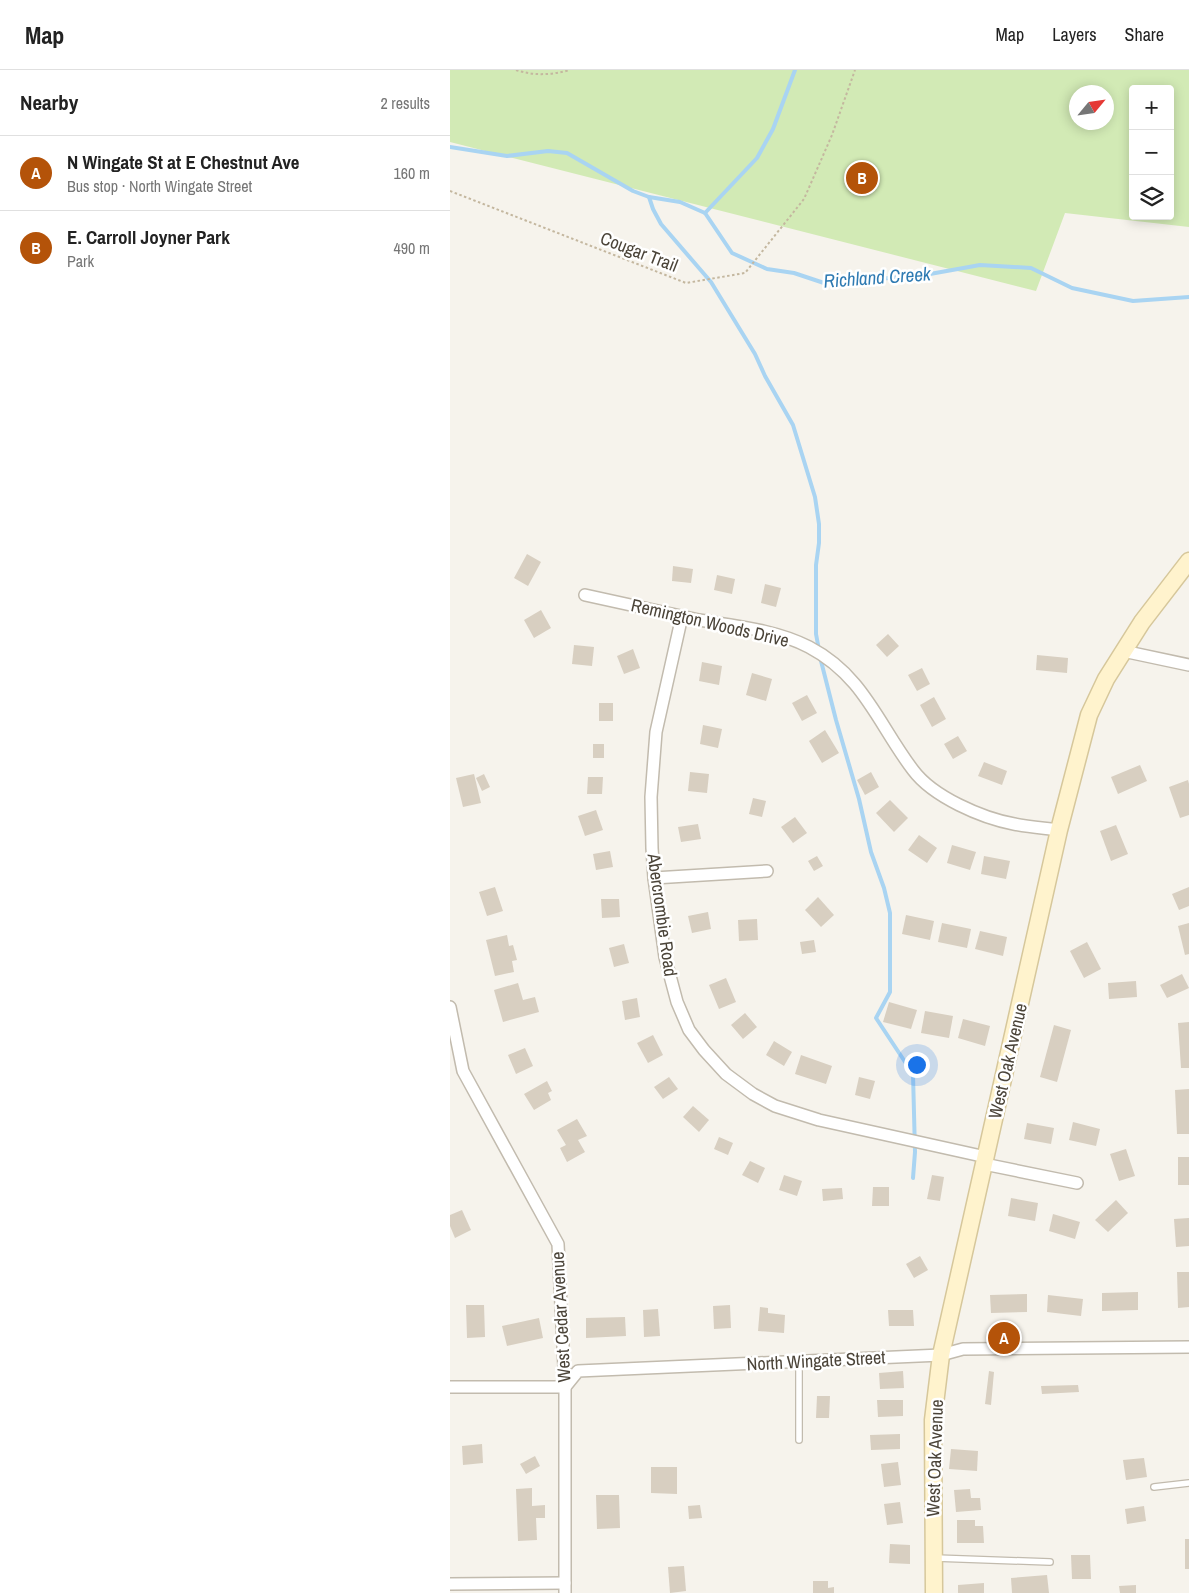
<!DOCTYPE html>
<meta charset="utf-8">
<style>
body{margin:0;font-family:"Archivo Narrow",sans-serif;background:#f2f2f2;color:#222}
.controls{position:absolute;right:15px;top:15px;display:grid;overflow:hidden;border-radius:5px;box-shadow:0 2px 12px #0003}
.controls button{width:45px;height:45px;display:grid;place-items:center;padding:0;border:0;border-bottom:1px solid #e0e0e0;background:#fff;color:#222;font:25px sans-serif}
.compass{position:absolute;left:619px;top:15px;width:45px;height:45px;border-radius:50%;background:#fff;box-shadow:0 2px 12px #0003;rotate:61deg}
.you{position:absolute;left:466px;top:994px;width:18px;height:18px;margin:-12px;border:4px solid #fff;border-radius:50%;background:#1a73e8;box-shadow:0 0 0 8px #1a73e833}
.badge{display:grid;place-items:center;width:32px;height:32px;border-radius:50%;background:#b45309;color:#fff;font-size:16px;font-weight:700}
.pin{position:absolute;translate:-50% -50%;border:2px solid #fff;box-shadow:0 1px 5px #0006}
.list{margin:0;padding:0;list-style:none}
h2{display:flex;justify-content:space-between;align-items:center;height:65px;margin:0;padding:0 20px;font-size:21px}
h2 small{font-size:16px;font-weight:400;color:#767676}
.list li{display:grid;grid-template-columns:32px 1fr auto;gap:15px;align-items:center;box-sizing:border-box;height:75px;padding:0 20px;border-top:1px solid #e0e0e0}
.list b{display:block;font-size:19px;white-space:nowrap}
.list p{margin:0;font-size:16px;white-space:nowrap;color:#767676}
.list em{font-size:16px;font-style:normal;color:#767676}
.icon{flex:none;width:28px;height:28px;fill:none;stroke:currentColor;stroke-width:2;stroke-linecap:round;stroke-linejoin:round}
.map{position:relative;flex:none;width:739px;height:1523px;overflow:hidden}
header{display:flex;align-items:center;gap:30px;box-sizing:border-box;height:70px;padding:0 25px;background:#fff;border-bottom:1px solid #e0e0e0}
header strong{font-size:24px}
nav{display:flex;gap:28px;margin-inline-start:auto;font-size:18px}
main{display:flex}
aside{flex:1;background:#fff}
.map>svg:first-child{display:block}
.green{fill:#d2eab5;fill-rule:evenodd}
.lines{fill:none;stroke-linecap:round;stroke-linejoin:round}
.stream{stroke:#a9d4f2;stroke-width:4}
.building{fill:#d8cfc1}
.lane-casing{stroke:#c2bbae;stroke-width:8}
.street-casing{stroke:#c2bbae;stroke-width:14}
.secondary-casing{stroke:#d6c79b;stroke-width:19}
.path{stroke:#c4b79f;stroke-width:2;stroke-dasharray:2.5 2.5;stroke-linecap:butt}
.lane{stroke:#fff;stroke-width:5.5}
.street{stroke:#fff;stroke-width:11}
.secondary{stroke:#fff3cd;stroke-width:16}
.labels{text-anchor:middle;stroke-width:5;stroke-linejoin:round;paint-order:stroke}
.street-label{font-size:18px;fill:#4b4439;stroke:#fff}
.water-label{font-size:19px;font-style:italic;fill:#2e7ab2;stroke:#fff}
</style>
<header>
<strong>Map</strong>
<nav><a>Map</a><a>Layers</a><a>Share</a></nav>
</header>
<main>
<aside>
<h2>Nearby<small>2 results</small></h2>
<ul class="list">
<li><span class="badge">A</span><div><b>N Wingate St at E Chestnut Ave</b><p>Bus stop · North Wingate Street</p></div><em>160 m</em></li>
<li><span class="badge">B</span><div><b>E. Carroll Joyner Park</b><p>Park</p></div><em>490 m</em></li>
</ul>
</aside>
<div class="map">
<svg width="739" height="1523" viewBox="0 0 739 1523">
<rect width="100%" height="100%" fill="#f6f3ec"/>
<!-- green -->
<path class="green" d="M0,0H739V157L615,143L586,221L0,72ZM683,19H720V146H683ZM626,22H656V52H626Z"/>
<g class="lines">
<!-- stream -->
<g class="stream">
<path d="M0,77L57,86L98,81L117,83L183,121L199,127L230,132L255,143L282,183L317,199L344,203L377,214L480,204L530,195L581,198L622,218L683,231L739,227"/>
<path d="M199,127L203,139L211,154L261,212L305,284L315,306L343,355L365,427L369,454V473L366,495V564L369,580"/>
<path d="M255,143L307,88L323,59L345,0"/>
<path d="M370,587L386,650L409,729L421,782L434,818L440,843V922L426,948L463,1004L465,1082L463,1108"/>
</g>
</g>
<!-- building -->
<g class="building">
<path d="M77,484L91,492L78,516L64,508Z"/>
<path d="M223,496L243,499L241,513L222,511Z"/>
<path d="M267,505L285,509L282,524L264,520Z"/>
<path d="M315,514L331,518L326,537L311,533Z"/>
<path d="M91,540L101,558L84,568L74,550Z"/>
<path d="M438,564L449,576L437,587L426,575Z"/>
<path d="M124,575L144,577L142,596L122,594Z"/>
<path d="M183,579L190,598L174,604L167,586Z"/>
<path d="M587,585L618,588L617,603L586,600Z"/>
<path d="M252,592L272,596L269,615L249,611Z"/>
<path d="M472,598L480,614L467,621L458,605Z"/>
<path d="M302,603L322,609L316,631L296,625Z"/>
<path d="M357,625L367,643L352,651L342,633Z"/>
<path d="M484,627L496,649L482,657L470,635Z"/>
<rect x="149" y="633" width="14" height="18"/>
<path d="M253,655L272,659L268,678L250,674Z"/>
<path d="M375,660L389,683L372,693L359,671Z"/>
<path d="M508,666L517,681L503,689L494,674Z"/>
<rect x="143" y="674" width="11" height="14"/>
<path d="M534,692L557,701L552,715L528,706Z"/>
<path d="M690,695L697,711L668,724L661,707Z"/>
<path d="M240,702L259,704L257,723L238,721Z"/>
<path d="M421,702L429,717L415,725L407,710Z"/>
<path d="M24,704L31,733L13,737L6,708Z"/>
<path d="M34,704L40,717L32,721L26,708Z"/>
<path d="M138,707H153L152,724H137Z"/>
<path d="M738,710L739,714V745L730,748L719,717Z"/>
<path d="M303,728L316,731L312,747L299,744Z"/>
<path d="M440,730L458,748L444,762L426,743Z"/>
<path d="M146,740L153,760L135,766L128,746Z"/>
<path d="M345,747L357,763L343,773L331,757Z"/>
<path d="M248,754L251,769L231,772L228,757Z"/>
<path d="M666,755L678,784L661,791L650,761Z"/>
<path d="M469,765L487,778L477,793L458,780Z"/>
<path d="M502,775L526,782L520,800L497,793Z"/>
<path d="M160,781L163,797L146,800L143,784Z"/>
<path d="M367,786L373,796L364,801L358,791Z"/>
<path d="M534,786L560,791L556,809L531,804Z"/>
<path d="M45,817L53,841L37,846L29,822Z"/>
<path d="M739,817V836L729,840L722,824Z"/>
<path d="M368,827L384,845L371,857L355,840Z"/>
<path d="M151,829H169L170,847L152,848Z"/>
<path d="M258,842L261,859L242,863L238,846Z"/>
<path d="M456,845L484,851L480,870L452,864Z"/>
<path d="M307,849L308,870L289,871L288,850Z"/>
<path d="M492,853L521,859L517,878L488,872Z"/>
<path d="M739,853V884L735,885L728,856Z"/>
<path d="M530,861L557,867L553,886L525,879Z"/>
<path d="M57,865L59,876L63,875L67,890L62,891L64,902L45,906L36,870Z"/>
<path d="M364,870L366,882L352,884L350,872Z"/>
<path d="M637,872L651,899L634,908L620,881Z"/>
<path d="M174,874L179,893L164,897L159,878Z"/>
<path d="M732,904L739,918L717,928L710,915Z"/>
<path d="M276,908L286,932L269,939L259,915Z"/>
<path d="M686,911L687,927L659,929L658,913Z"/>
<path d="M68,913L73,930L85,927L89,942L53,952L44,920Z"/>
<path d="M187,928L190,947L175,950L172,931Z"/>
<path d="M439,932L467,940L461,959L433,952Z"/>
<path d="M475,941L503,946L499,968L471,963Z"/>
<path d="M295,943L307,957L293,969L281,955Z"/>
<path d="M513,949L540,956L535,976L508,968Z"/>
<path d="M739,952V998H731L728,953Z"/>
<path d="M604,955L621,960L607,1012L590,1007Z"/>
<path d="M203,965L213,985L198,993L187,973Z"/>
<path d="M324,971L342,982L334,996L316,985Z"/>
<path d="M75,978L83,996L66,1004L58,985Z"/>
<path d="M351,985L382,996L376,1014L345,1004Z"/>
<path d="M219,1007L228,1019L213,1029L204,1017Z"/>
<path d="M409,1007L425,1011L420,1029L405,1025Z"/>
<path d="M97,1011L102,1021L98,1023L101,1030L84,1040L74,1024Z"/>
<path d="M739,1019V1064H727L725,1020Z"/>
<path d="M243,1036L259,1050L249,1062L233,1047Z"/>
<path d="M127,1049L137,1066L128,1070L135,1082L117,1092L110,1078L116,1075L107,1060Z"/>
<path d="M623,1052L650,1059L646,1076L619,1070Z"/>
<path d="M577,1053L604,1058L601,1074L574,1069Z"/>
<path d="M269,1067L283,1073L278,1085L264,1079Z"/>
<path d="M676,1079L685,1106L669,1111L660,1084Z"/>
<rect x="728" y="1087" width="11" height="28"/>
<path d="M300,1091L315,1098L308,1113L292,1105Z"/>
<path d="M334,1105L352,1111L347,1126L329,1120Z"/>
<path d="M482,1105L494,1107L490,1131L477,1129Z"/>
<path d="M423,1117H439V1136H422Z"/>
<path d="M392,1118L393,1129L373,1131L372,1119Z"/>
<path d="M561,1128L588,1133L585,1151L558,1146Z"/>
<path d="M666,1130L678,1143L658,1162L645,1150Z"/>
<path d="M12,1140L21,1160L5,1168L0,1156V1145Z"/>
<path d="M603,1144L630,1152L625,1169L599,1161Z"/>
<path d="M739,1148V1176L726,1177L724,1149Z"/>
<path d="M470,1186L478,1200L464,1208L456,1194Z"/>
<path d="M727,1202H739V1237L728,1238Z"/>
<path d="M688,1222V1240L652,1241V1223Z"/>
<path d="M577,1224V1242L541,1243L540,1225Z"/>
<path d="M598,1225L633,1229L631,1246L597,1242Z"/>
<path d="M16,1235H34L35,1267L17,1268Z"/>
<path d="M280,1235L281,1258L264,1259L263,1236Z"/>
<path d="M310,1237L318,1238V1243L335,1245L334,1263L308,1261Z"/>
<path d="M208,1239L210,1266L194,1267L193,1240Z"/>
<path d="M438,1240H463L464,1256H439Z"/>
<path d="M175,1247L176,1266L136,1268V1248Z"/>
<path d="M89,1248L93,1268L57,1276L52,1256Z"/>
<path d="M453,1301L454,1318L430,1319L429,1303Z"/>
<path d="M539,1301L544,1302L541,1335L535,1334Z"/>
<path d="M628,1315L629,1322L592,1324L591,1316Z"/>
<path d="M367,1326H380L379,1348H366Z"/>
<path d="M427,1330H453V1346L428,1347Z"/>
<path d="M450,1364V1379L421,1380L420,1365Z"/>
<path d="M32,1374L33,1393L13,1395L12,1376Z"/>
<path d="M501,1379L528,1381L527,1401L499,1399Z"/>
<path d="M85,1386L90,1396L76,1404L70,1394Z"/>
<path d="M694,1388L697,1407L676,1410L673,1390Z"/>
<path d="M448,1392L451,1415L434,1417L431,1394Z"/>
<path d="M201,1397H227V1424L201,1423Z"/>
<path d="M82,1418V1436L95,1435V1448H86L87,1470L68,1471L66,1419Z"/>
<path d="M520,1419L521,1428H530L531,1440L506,1442L504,1420Z"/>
<path d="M146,1425H169L170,1458L147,1459Z"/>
<path d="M450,1432L453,1453L437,1455L434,1434Z"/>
<path d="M250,1435L252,1448L239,1449L238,1436Z"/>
<path d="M694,1436L696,1451L677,1454L675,1439Z"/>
<path d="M507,1450H525V1456H533L534,1473H507Z"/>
<rect x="735" y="1469" width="4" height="30"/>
<path d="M440,1474L460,1475V1494L439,1493Z"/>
<path d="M621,1485H640L641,1509H622Z"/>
<path d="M234,1496L236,1521L220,1523L218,1497Z"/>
<path d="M597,1505L599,1523H562L561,1508Z"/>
<path d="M363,1511H378V1518L384,1517V1523H363Z"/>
<path d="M534,1513V1523H508V1515Z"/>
<path d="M686,1515V1523H670L669,1516Z"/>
</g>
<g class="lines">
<!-- lane casing -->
<g class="lane-casing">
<g id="lane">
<path d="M349,1370V1292"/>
<path d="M704,1417L739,1413"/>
<path d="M485,1488L600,1492"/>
</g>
</g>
<!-- street casing -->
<g class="street-casing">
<g id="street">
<path d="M135,525C173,533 211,542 249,550C286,556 326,560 359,577C414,606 428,654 463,700C483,727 532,748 564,754C579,757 594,758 609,760"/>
<path d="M232,546L206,662L201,727L202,778L204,808L215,887L227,932L239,960L254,980L276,1004L303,1024L325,1036L369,1050L536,1087"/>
<path d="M673,581L739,595"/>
<path d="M204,808L317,801"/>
<path d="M0,937L13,1001L108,1174L115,1317V1523"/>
<path d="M534,1094L627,1113"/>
<path d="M0,1317H115L128,1301L491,1285L513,1279L739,1277"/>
<path d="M0,1514L115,1513"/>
</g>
</g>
<!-- secondary casing -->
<g class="secondary-casing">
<path id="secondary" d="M484,1523L483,1350L491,1285L609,760L639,645L656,609L692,552L739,491"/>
</g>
<!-- path -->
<g class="path">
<path d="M66,0C84,6 101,5 120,0"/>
<path d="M0,121L236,213L295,203L354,129L382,65L405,0"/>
</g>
<!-- lane -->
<use href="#lane" class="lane"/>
<!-- street -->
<use href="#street" class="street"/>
<!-- secondary -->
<use href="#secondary" class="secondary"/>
</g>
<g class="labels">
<!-- street labels -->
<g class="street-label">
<text transform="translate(189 182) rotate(21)" y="6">Cougar Trail</text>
<text transform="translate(260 553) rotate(13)" y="6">Remington Woods Drive</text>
<text transform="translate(212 845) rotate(82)" y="6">Abercrombie Road</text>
<text transform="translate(558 991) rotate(-77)" y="6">West Oak Avenue</text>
<text transform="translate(111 1247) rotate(-93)" y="6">West Cedar Avenue</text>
<text transform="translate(366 1291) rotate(-3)" y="6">North Wingate Street</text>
<text transform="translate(485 1388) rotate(-88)" y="6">West Oak Avenue</text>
</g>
<!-- water labels -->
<g class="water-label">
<text transform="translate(427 207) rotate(-4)" y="7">Richland Creek</text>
</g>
</g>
</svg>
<div class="controls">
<button>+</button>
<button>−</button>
<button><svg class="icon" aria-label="layers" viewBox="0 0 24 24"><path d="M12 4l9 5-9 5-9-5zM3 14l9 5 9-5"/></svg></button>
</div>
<svg class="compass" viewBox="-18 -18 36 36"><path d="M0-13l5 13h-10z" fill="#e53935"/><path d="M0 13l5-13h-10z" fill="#767676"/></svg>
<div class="you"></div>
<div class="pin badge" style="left:554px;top:1268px">A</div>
<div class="pin badge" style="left:412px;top:108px">B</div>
</div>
</main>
